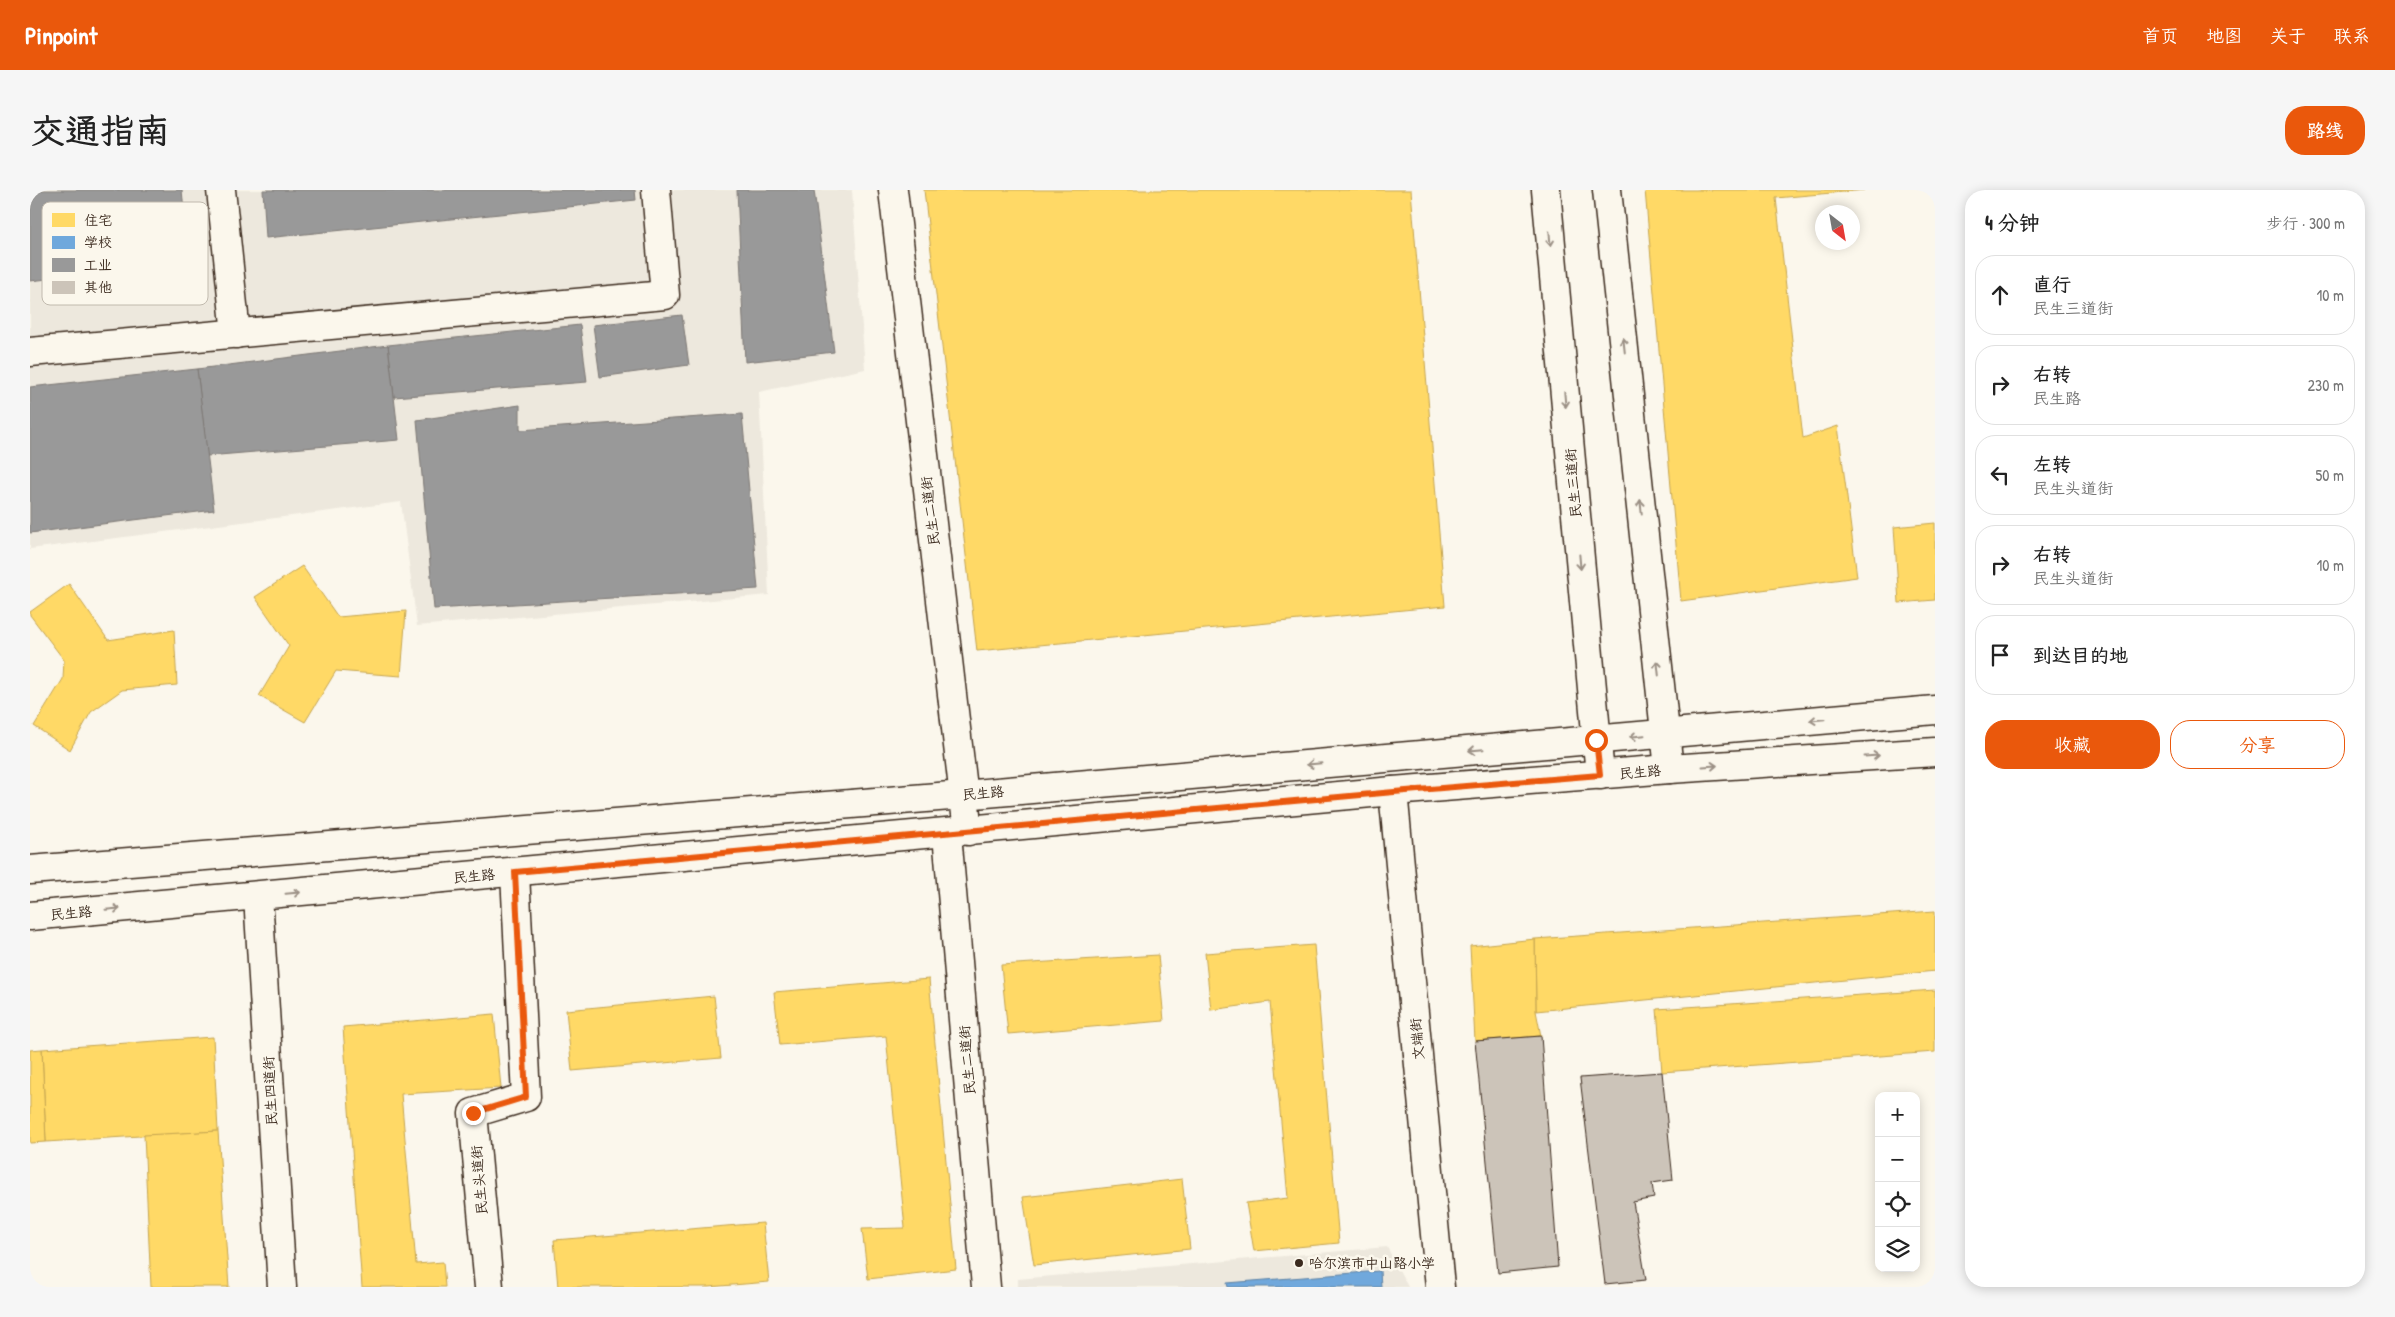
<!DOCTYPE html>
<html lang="zh">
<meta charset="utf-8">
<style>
body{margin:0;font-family:"Patrick Hand","LXGW WenKai TC",sans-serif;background:#f6f6f6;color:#222}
.controls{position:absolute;right:15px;bottom:15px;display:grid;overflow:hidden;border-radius:10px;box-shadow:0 2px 12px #0003}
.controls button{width:45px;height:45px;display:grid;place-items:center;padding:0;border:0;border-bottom:1px solid #e0e0e0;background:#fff;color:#222;font:25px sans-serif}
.compass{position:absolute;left:1785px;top:15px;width:45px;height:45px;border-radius:50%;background:#fff;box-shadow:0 2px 12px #0003;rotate:149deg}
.stop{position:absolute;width:15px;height:15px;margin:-11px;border:4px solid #ea580c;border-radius:50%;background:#fff}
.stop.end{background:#ea580c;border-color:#fff;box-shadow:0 1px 5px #0008}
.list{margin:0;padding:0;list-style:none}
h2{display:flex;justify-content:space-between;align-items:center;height:65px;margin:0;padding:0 20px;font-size:21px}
h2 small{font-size:16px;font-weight:400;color:#767676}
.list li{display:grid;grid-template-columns:32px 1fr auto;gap:15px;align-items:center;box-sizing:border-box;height:80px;margin:0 10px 10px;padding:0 10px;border:1px solid #e0e0e0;border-radius:20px}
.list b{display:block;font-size:19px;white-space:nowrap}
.list p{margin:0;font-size:16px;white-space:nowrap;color:#767676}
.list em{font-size:16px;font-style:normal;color:#767676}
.actions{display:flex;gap:10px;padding:15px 20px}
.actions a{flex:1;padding:11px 0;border:1px solid #ea580c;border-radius:20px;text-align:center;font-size:18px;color:#ea580c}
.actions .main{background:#ea580c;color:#fff}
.icon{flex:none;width:28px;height:28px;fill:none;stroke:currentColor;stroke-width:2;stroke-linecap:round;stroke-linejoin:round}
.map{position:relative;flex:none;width:1905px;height:1097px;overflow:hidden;border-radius:20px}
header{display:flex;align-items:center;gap:30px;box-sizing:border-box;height:70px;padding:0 25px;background:#ea580c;color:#fff}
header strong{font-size:24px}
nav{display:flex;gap:28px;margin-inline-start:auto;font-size:18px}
.intro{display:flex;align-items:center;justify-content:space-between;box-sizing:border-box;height:120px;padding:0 30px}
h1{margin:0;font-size:35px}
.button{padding:12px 22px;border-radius:20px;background:#ea580c;color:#fff;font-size:18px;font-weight:700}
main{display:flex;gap:30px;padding:0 30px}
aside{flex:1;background:#fff;border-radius:20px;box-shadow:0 2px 12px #0003}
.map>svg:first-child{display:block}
.built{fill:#ede8dd}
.homes{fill:#ffd966;stroke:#c4a450}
.schools{fill:#6fa8dc;stroke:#5f82a3}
.industry{fill:#999;stroke:#7d7874}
.building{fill:#ccc4b9;stroke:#3b2a1e}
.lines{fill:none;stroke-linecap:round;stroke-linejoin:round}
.minor-casing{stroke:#3b2a1e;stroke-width:31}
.major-casing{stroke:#3b2a1e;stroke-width:31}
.minor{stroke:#fbf7ec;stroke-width:28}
.major{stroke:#fbf7ec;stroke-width:28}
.oneway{stroke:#9b9085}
.route{stroke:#ea580c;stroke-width:6}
.poi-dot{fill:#3b2a1e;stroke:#fbf7ec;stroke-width:2}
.labels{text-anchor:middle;stroke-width:5;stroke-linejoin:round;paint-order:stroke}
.street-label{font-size:14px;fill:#3b2a1e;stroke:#fbf7ec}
.poi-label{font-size:14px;fill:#3b2a1e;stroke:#fbf7ec;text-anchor:start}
.key{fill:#fbf7ec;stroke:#c1baae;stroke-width:1}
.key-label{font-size:14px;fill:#3b2a1e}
</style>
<header>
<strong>Pinpoint</strong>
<nav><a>首页</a><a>地图</a><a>关于</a><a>联系</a></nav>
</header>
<div class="intro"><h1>交通指南</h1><a class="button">路线</a></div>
<main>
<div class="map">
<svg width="1905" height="1097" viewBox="0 0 1905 1097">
<rect width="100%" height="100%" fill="#fbf7ec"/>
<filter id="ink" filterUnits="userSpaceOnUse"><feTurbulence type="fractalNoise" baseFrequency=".02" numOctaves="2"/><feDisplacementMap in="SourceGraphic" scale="10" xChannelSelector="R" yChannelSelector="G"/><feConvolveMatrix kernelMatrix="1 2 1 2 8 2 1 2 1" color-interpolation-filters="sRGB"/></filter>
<g filter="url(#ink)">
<!-- built -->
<g class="built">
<path d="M0,0H822L835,179L729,202L739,405L387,436L371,312L0,359Z"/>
<path d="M1357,1057L1378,1097H988V1089Z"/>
</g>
<!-- homes -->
<g class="homes">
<path d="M894,0H1381L1415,416L947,461Z"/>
<path d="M1615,0H1835L1746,8L1773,248L1808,236L1827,387L1651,411Z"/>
<path d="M1905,333V410L1869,413L1864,337Z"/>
<path d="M272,376L308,427L376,421L371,486L306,481L275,532L229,506L259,456L225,407Z"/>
<path d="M39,394L78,450L144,440L147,495L92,500L61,522L40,560L4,536L33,489L34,470L0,425V422Z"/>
<path d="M1905,721V781L1506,821L1505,749Z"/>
<path d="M1505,749L1506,821L1511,846L1445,851L1440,756Z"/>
<path d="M1284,755L1309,1053L1224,1061L1216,1013L1258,1008L1240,812L1181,820L1175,763Z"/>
<path d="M1128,765L1134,831L978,844L971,775Z"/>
<path d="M899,789L926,1079L838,1089L832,1039L875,1038L856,846L750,855L744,802Z"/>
<path d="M1905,800V862L1632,882L1627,819Z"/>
<path d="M684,806L691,868L542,881L536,820Z"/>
<path d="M464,824L471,898L371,904L386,1074L413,1072L415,1097H332L313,837Z"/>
<path d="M183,847L188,941L16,952L12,859Z"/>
<path d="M12,859L16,952L0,953V860Z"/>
<path d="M188,941L199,1097H121L114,945Z"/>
<path d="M1152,989L1160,1059L1004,1075L993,1007Z"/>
<path d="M733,1033L739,1092L678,1097H528L524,1050Z"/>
</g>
<!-- schools -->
<path class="schools" d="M1350,1081L1351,1097H1198L1197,1093Z"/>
<!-- industry -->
<g class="industry">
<path d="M0,0H152L159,73L0,91Z"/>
<path d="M233,0H605L606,10L236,48Z"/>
<path d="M707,0H784L804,162L715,172Z"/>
<path d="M652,125L659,175L570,187L563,135Z"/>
<path d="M550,135L557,192L364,207L358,155Z"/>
<path d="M358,155L369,250L177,266L167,179Z"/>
<path d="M167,179L184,320L0,343V197Z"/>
<path d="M490,215V240L712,224L728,399L404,419L387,230Z"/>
</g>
<!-- building -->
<g class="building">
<path d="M1511,846L1528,1077L1468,1083L1445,851Z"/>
<path d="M1632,882L1643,990L1622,993L1624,1008L1603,1012L1616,1090L1575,1094L1550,888Z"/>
</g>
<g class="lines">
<!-- minor casing -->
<g class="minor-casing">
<g id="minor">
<path d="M191,0L206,144"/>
<path d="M863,0L938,641"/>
<path d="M1516,0L1570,585"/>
<path d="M1577,0L1639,579"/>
<path d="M0,162L635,105L626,0"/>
<path d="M1363,601L1410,1097"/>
<path d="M917,644L956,1097"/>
<path d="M228,706L252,1097"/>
<path d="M459,1097L443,923L496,907L485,683"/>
</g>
</g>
<!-- major casing -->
<g class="major-casing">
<g id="major">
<path d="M0,680L933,605L1905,520"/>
<path d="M0,726L1363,601L1639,579L1905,562"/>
</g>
</g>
<!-- minor -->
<use href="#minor" class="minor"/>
<!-- major -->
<use href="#major" class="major"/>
</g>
<!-- one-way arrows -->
<defs><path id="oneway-shaft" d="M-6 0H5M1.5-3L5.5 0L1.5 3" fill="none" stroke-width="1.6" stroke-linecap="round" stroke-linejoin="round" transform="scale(1.25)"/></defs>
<g class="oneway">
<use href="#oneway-shaft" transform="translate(1520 49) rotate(85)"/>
<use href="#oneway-shaft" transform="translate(1594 155) rotate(-96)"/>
<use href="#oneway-shaft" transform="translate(1535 210) rotate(85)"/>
<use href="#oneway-shaft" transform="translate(1611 317) rotate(-96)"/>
<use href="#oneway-shaft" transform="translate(1550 372) rotate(85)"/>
<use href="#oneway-shaft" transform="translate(1628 478) rotate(-96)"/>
<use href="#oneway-shaft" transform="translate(1787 530) rotate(175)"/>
<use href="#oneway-shaft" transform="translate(1607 546) rotate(174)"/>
<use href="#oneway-shaft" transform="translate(1446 560) rotate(175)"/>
<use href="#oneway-shaft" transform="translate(1842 566) rotate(-4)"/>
<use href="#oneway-shaft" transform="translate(1284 574) rotate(175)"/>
<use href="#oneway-shaft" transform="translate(1680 576) rotate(-4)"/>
<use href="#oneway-shaft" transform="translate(263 703) rotate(-5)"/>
<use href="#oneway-shaft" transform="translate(83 719) rotate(-5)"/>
</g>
</g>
<g class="lines" filter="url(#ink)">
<!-- route -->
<path class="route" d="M443,923L496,907L485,682L1364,602L1570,585L1566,550"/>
</g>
<!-- markers -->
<circle class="poi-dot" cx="1269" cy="1073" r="5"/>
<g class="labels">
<!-- street labels -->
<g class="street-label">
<text transform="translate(1543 293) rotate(-95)" y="5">民生三道街</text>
<text transform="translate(900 321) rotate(-97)" y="5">民生二道街</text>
<text transform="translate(1610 582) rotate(-5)" y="5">民生路</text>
<text transform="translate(953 603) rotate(-5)" y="5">民生路</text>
<text transform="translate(444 686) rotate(-5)" y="5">民生路</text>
<text transform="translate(41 723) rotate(-5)" y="5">民生路</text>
<text transform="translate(1387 849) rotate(-95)" y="5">文端街</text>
<text transform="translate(937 870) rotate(-95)" y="5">民生二道街</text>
<text transform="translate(240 901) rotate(-93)" y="5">民生四道街</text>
<text transform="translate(449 990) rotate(-95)" y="5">民生头道街</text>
</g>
<!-- poi labels -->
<g class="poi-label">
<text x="1279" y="1078">哈尔滨市中山路小学</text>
</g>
</g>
<!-- legend -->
<rect x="12" y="12" width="166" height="103" rx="8" class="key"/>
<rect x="22" y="23" width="23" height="14" fill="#ffd966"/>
<rect x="22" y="46" width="23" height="13" fill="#6fa8dc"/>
<rect x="22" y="68" width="23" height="14" fill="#999"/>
<rect x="22" y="91" width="23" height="13" fill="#ccc4b9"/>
<g class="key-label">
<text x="54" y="35">住宅</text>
<text x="54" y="57">学校</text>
<text x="54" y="80">工业</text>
<text x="54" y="102">其他</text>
</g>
</svg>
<div class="controls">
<button>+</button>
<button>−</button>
<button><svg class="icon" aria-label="locate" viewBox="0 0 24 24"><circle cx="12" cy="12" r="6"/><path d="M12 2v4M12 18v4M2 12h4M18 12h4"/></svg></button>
<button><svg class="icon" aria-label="layers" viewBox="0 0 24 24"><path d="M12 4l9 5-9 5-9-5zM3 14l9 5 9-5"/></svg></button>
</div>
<svg class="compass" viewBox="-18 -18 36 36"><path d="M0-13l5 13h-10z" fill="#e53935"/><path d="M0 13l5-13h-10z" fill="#767676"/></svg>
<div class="stop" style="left:1566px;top:550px"></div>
<div class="stop end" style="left:443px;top:923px"></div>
</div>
<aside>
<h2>4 分钟<small>步行 · 300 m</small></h2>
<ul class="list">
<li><svg class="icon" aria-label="ahead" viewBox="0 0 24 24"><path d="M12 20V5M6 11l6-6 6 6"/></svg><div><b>直行</b><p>民生三道街</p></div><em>10 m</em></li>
<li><svg class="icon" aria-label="right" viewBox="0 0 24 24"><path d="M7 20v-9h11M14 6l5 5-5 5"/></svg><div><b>右转</b><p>民生路</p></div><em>230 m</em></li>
<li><svg class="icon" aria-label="left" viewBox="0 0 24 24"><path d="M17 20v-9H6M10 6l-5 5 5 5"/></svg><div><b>左转</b><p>民生头道街</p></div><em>50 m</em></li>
<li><svg class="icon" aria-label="right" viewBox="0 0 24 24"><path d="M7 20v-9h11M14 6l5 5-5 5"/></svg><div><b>右转</b><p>民生头道街</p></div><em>10 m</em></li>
<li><svg class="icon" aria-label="arrive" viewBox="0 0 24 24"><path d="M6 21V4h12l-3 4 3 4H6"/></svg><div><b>到达目的地</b></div></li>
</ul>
<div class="actions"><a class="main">收藏</a><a>分享</a></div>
</aside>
</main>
